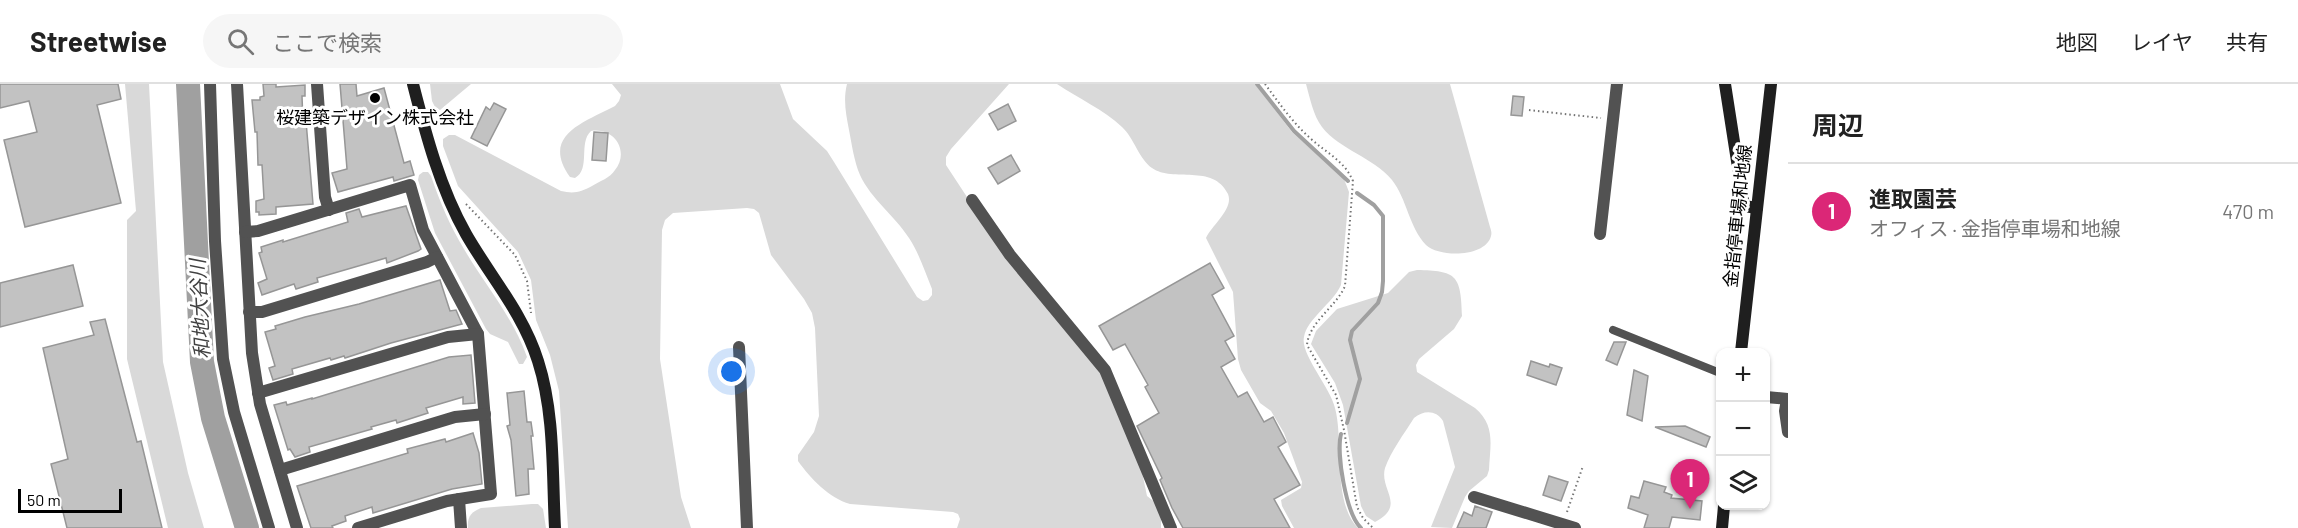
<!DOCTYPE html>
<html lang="ja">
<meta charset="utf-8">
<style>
body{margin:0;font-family:Barlow,"Noto Sans JP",sans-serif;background:#f6f6f6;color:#222}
.controls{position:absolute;right:18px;bottom:18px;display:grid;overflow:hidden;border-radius:12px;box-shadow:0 2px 4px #0004}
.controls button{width:54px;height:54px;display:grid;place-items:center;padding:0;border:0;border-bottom:2px solid #e0e0e0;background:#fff;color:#222;font:30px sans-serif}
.scale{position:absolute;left:18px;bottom:15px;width:104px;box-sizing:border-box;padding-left:6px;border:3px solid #000;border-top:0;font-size:16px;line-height:21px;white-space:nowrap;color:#000;-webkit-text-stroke:4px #fff;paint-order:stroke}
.you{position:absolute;left:732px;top:288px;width:21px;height:21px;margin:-15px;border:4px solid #fff;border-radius:50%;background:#1a73e8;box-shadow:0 0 0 9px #1a73e833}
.badge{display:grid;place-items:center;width:39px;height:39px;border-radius:50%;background:#db2777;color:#fff;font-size:20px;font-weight:700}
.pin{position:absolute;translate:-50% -50px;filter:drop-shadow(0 2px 3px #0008)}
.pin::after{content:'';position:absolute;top:32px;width:21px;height:18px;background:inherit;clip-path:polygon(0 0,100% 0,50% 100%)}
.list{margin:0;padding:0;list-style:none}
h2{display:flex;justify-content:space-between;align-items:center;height:78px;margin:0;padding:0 24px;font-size:26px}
h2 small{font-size:20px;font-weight:400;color:#767676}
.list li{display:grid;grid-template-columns:39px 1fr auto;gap:18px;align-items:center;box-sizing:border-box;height:96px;padding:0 24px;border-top:2px solid #e0e0e0}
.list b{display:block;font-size:22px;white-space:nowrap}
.list p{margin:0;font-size:20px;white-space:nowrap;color:#767676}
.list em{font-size:20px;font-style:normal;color:#767676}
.icon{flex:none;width:33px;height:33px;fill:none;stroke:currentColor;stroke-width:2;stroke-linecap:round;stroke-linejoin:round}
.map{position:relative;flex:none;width:1788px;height:444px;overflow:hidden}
header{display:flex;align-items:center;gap:36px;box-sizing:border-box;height:84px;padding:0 30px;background:#fff;border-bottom:2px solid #e0e0e0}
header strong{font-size:28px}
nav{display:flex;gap:33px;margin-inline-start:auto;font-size:21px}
.search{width:420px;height:54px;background:#f6f6f6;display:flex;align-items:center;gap:15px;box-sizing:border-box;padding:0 21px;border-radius:33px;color:#767676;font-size:22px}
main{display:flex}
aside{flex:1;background:#fff}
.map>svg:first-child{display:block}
.green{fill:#d9d9d9}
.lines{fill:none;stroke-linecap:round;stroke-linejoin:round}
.stream{stroke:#a0a0a0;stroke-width:4}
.river{stroke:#a0a0a0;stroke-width:24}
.building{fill:#c2c2c2;stroke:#969696;stroke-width:1.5}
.path{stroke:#747474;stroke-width:2;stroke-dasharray:1.5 3;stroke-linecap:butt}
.lane{stroke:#525252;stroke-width:8}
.street{stroke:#525252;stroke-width:12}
.secondary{stroke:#1f1f1f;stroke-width:12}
.poi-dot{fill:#000;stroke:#fff;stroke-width:2}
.labels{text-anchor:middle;stroke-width:6;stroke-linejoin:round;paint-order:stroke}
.poi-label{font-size:18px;fill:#000;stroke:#fff}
.street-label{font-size:18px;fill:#000;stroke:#fff}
.water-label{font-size:20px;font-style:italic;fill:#414141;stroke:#fff}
</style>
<header>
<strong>Streetwise</strong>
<div class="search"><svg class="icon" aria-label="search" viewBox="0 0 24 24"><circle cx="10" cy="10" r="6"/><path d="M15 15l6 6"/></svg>ここで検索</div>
<nav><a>地図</a><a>レイヤ</a><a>共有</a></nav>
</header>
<main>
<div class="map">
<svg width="1788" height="444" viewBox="0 0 1788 444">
<rect width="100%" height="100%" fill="#fff"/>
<!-- green -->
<g class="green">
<path d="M125,0H149L163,278L188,389L204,444H168L127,275V136L136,127Z"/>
<path d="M430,0H471L440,26L435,23L432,17Z"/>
<path d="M612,0H780L793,35L827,67L834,78L917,213L923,217L928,216L932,211V205C925,188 919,169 909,154C895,132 871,115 860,91C854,77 852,61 849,46C846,30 843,16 847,0H1009L951,65L946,73V81L1007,174L1098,281L1142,388L1147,412L1156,419L1161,435V444H957L960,435L958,430L953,428L850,420C829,414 811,395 798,377V371L814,348L819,332L815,244L812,229L804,215L771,171L759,129L754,125L747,124L673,129L665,136L662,146L660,275L681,413L691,444H568L559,307L550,271L536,236L531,196L518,168L458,102L443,62V55L449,51H455L561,107C574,110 581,108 592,102C600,97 610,94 615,86C630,67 614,43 591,47C578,59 591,85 575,94L570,93C540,51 585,38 615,22L619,17L621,11Z"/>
<path d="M1057,0H1255L1292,48L1344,95L1349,108L1341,201C1333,219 1307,235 1304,253C1300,270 1330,303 1335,324C1344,357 1332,418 1358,444H1294L1282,422L1281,416L1301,404L1302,398L1284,349L1271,327L1260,319L1241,286L1238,275L1233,208L1206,154C1212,141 1234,125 1228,110C1213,79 1173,99 1152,84C1139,75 1134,54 1122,43C1104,26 1078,14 1057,0Z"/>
<path d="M1306,0H1450L1490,143C1491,146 1492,149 1491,152C1486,173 1440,174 1426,161C1409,143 1407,115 1392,96C1373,73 1340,66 1322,43C1313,31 1310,14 1306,0Z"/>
<path d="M423,88H428L431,92C440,118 450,142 464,165C485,201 513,233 527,273L523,280H519L508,258L490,250L486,245L435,149L418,96L419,91Z"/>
<path d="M1417,186C1456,187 1461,190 1462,232L1454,245L1419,275L1416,281L1417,288L1475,324C1496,342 1490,361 1489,386L1487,392L1469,407L1465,413L1452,444L1431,443L1455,383L1443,337C1436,326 1424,326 1414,334C1404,350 1391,367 1385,384C1379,406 1407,421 1375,438L1366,432L1361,422L1343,321L1335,299L1311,260L1316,247L1337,225L1388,209L1409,188Z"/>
<path d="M532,420H538L543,425L546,444H468C467,433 471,428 481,424Z"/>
</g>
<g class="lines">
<!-- stream -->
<g class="stream">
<path d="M1257,0L1294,47L1348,97"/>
<path d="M1347,339L1360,295L1350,256L1352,247L1378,219L1382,208L1383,197V132L1374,121L1357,109"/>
<path d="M1341,350C1336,369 1346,430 1361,444"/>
</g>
<!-- river -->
<path class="river" d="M188,0L202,278L213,334L247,444"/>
</g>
<!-- building -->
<g class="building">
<path d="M0,0H118L121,15L97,21L121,119L25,143L4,56L37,48L29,17L0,24Z"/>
<path d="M263,0H276V3L305,1V12H302L303,38L306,37L313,120L276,123V130L259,131V128H256V117L264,115L262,81H258L257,48H255L252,16H260V13L264,12Z"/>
<path d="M340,0H356L357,12L384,4L404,79L410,77L414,91L394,97L393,93L338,108L332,89L347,85Z"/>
<path d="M1513,12L1524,13L1522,32L1511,31Z"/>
<path d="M494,19L506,25L487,62L471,54L486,23L490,26Z"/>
<path d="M1008,20L1016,37L998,46L989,30Z"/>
<path d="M594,48L608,49L606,77L592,76Z"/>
<path d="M1011,71L1020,87L998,100L988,84Z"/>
<path d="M406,122L421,165L418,167L387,179L386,174L317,194L318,198L296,205L294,200L262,211L258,199L267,195L259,169L262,168L261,163L283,156V158L348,138L346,129L359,125L362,133Z"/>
<path d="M1210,179L1224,204L1212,211L1234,252L1225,257L1235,275L1221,283L1238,313L1247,308L1264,338L1273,333L1286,358L1278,363L1300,401L1274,415L1290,444H1183L1172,424L1160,396L1162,394L1137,342L1159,329L1145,303L1148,301L1125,260L1113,266L1099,242Z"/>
<path d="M73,181L83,222L0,243V199Z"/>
<path d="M440,196L450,227L456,226L462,240L391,259L345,274L344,272L331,276L330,274L292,285L293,290L273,296L269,284L275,282L265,248L276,245L275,242L305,233L359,220Z"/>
<path d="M105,235L137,358L141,357L162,444H67L51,380L68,375L43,264L94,251L90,238Z"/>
<path d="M1614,258H1626L1617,281L1606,276Z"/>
<path d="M471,271L475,319L463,320V313L426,324L428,329L397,339L396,336L371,343L372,345L309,363L310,368L295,373L290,365L288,366L274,321L286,318L287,321L312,314V315L449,273Z"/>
<path d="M1531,277L1549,283L1550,280L1562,284L1556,301L1527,291Z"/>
<path d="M1634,286L1648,292L1642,337L1627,331Z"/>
<path d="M524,307L527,338H531L533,352H531L534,385H528L529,410L516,412L511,356L507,342L510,341L507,309Z"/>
<path d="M1685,342L1710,353L1706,363L1655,343Z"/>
<path d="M473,349L479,369L482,400L452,405L373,429L372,423L345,432L346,437L332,442L333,444H311L297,402L408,369L407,365L445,355L446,358Z"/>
<path d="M1549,392L1568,398L1561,417L1543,411Z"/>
<path d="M1644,397L1666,403L1664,408L1672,411L1671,414L1702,417L1700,436L1672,433L1669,444H1644L1648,431L1628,424L1631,412L1639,414Z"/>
<path d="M1475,422L1492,428L1486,444H1457L1464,428L1472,432Z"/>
</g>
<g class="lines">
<!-- path -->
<g class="path">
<path d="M1265,0C1279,19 1293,39 1310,54C1326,69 1344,76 1353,97L1345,202C1336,223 1309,238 1307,261L1336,311L1344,346L1357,423L1363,434L1373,444"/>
<path d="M1529,26L1601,34"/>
<path d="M466,120L515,171L527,197L531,229"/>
<path d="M1567,428L1583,382"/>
</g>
<!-- lane -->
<path class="lane" d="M1613,246L1720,289"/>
<!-- street -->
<g class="street">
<path d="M210,0L215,157L223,275L234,328L269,444"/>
<path d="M237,0L252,269L260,320L297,444"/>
<path d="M317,0L325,113L329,126"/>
<path d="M972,116L1010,171L1105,286L1171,444"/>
<path d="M245,148L258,147L410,101L423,146L478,250L491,410L447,417L358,444"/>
<path d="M1600,150L1617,0"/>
<path d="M249,228H262L427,178L437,173"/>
<path d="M739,263L747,444"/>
<path d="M258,309L448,253L478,250"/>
<path d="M1766,313L1788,315"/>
<path d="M1787,315L1785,327L1788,348"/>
<path d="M280,386L455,333L485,330"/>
<path d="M1474,413L1575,444"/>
<path d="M459,415L461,444"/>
</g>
<!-- secondary -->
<g class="secondary">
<path d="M413,0C426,51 440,104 466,150C490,192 523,229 538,277C555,330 552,389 555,444"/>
<path d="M1725,0L1744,122L1757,124"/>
<path d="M1741,268L1771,0"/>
<path d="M1722,444L1724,422"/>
</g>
</g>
<!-- markers -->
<circle class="poi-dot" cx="375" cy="14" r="6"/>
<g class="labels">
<!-- poi labels -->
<g class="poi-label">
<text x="375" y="40">桜建築デザイン株式会社</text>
</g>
<!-- street labels -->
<g class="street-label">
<text transform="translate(1738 132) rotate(-84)" y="6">金指停車場和地線</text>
</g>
<!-- water labels -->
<g class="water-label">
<text transform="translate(200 225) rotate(-93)" y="7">和地大谷川</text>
</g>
</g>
</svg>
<div class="controls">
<button>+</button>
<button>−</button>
<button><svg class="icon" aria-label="layers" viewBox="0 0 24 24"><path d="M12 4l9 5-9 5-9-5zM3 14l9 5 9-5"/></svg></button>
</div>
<div class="scale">50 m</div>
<div class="you"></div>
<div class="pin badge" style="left:1690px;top:425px">1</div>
</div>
<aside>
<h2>周辺<small></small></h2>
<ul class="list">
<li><span class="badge">1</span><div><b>進取園芸</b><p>オフィス · 金指停車場和地線</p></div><em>470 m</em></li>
</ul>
</aside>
</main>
